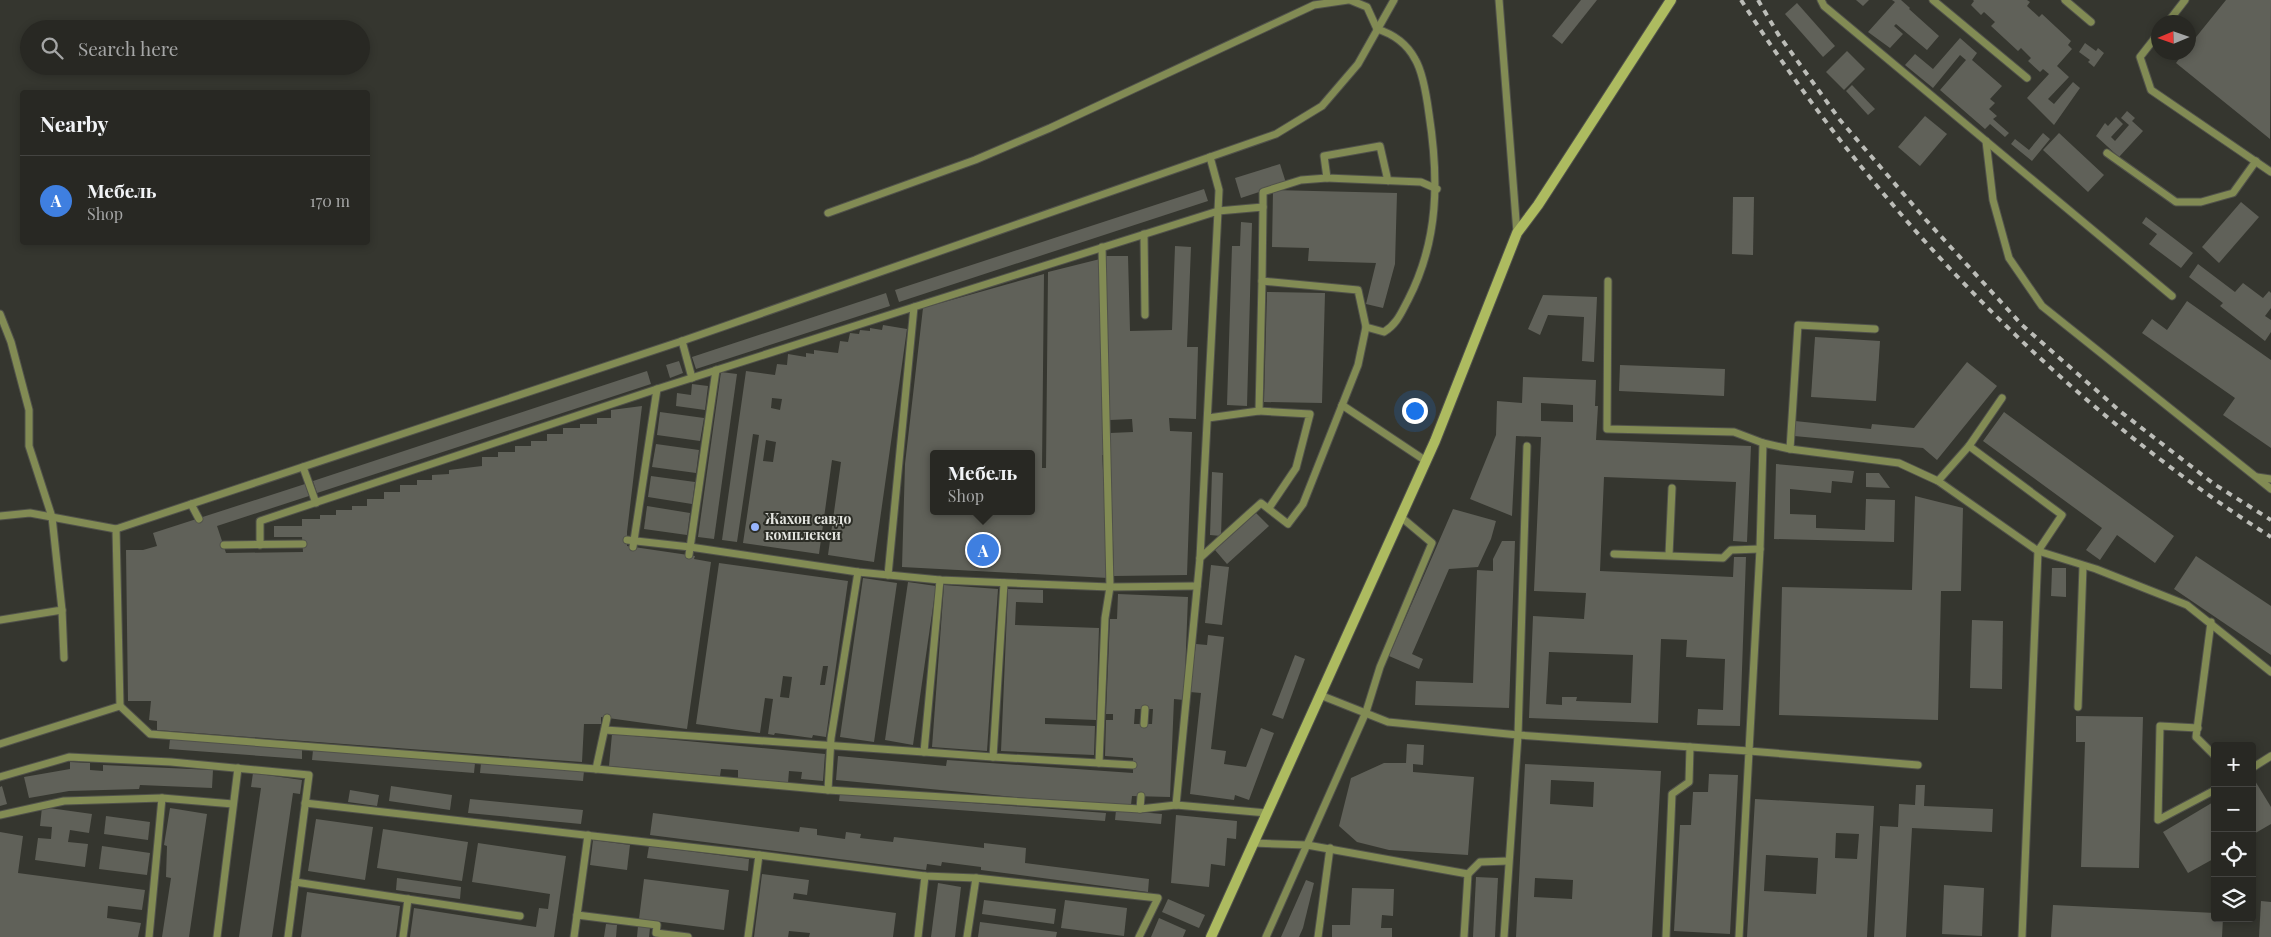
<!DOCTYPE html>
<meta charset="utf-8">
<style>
body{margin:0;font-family:"Playfair Display",serif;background:#30302b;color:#f1f3f6}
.controls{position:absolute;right:15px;bottom:15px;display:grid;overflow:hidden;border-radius:5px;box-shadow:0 2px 8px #0003}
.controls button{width:45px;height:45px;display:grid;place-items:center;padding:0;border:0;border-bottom:1px solid #444441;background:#282823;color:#f1f3f6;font:25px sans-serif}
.compass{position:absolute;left:2151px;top:15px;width:45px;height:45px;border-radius:50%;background:#282823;box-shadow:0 2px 8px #0003;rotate:268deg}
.you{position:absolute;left:1414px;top:410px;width:18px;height:18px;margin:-12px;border:4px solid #fff;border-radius:50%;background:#1a73e8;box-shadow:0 0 0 8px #1a73e833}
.badge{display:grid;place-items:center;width:32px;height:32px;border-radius:50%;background:#8c9099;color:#fff;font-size:16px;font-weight:700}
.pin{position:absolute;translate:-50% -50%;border:2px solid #fff;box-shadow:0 1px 5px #0006}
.popup{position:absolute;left:930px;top:450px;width:105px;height:65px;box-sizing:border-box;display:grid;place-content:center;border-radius:5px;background:#282823;filter:drop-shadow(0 1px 4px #0005);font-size:16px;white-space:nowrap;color:#a5a6a6}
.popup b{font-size:19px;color:#f1f3f6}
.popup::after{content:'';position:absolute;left:50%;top:100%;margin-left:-10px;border:10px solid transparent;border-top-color:#282823}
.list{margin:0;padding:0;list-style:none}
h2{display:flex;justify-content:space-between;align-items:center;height:65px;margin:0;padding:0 20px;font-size:21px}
h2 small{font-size:16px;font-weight:400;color:#a5a6a6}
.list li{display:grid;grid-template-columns:32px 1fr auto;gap:15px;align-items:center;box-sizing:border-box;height:90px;padding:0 20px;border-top:1px solid #444441}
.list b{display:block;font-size:19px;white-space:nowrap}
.list p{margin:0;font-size:16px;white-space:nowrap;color:#a5a6a6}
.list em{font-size:16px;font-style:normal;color:#a5a6a6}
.icon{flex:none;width:28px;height:28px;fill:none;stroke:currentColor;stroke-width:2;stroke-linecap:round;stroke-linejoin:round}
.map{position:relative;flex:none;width:2271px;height:937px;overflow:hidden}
.search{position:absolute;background:#282823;box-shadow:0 2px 8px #0003;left:20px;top:20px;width:350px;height:55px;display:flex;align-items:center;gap:12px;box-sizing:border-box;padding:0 18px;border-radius:28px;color:#a5a6a6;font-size:19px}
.panel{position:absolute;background:#282823;box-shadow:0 2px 8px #0003;left:20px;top:90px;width:350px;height:155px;border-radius:5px}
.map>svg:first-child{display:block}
.building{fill:#606159;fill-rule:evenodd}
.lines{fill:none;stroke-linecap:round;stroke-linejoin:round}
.service-casing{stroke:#51524b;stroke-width:9}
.secondary-casing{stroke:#51524b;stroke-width:12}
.service{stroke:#828b54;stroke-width:7}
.secondary{stroke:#adbb60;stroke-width:10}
.rail{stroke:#bcbdb8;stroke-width:4;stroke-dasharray:6 6;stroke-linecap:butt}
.poi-dot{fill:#98b5fd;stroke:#2b2c25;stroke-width:2}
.labels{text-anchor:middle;stroke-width:4;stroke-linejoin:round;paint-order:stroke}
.poi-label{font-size:14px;font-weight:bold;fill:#e4e5e0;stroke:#2b2c25;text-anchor:start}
</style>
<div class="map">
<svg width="2271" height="937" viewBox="0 0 2271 937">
<rect width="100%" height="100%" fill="#35362f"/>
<!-- building -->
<g class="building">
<path d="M1581,0H1597L1562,44L1552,36Z"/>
<path d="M1856,0H1869L1863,6Z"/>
<path d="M1892,0H1901L1910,8L1909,9L1939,36L1927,50L1896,24L1894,26L1903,34L1890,48L1868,32L1895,2Z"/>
<path d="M1973,0H2027L2030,2L2027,6L2039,17L2042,14L2071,41L2068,45L2072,49L2057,66L2069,77L2048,99L2054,104L2073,82L2080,88L2054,125L2027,98L2049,74L2043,69L2040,72L2028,61L2031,58L2021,48L2018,51L1991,26L1995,22L1984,12L1981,15L1971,5L1974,1Z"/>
<path d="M2226,0H2271L2270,139L2176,63L2184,52H2188V47Z"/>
<path d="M1797,3L1835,46L1823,57L1785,14Z"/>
<path d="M1960,38L1977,53L1972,60L2002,86L1990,99L1995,103L1989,109L1997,116L1993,119L2009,133L2005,137L1990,124L1985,129L1940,90L1966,60L1960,55L1933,88L1905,65L1915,54L1933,69Z"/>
<path d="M2085,43L2096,51L2098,48L2104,53L2094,67L2088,62L2090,60L2079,52Z"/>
<path d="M1847,51L1865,69L1844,90L1826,72Z"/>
<path d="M1852,85L1875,109L1868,115L1846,91Z"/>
<path d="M2127,111L2135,118L2132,121L2143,131L2119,157L2096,136L2105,123L2108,126L2116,117L2123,124L2111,137L2115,141L2129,125L2121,118Z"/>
<path d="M1925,116L1947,134L1920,166L1898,147Z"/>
<path d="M2043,133L2050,139L2032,161L2011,144L2015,139L2029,150Z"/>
<path d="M2059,133L2104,175L2088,192L2043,150Z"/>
<path d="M1280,164L1286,183L1241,198L1235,178Z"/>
<path d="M1204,189L1208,201L899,302L895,290Z"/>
<path d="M1273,190L1397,193L1395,264L1383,308L1366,304L1376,263L1308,261L1309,248L1272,247Z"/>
<path d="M1733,197H1754L1753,255L1732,254Z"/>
<path d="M2241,202L2259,217L2219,263L2202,247Z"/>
<path d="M2146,217L2193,253L2181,268L2149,244L2157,234L2142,223Z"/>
<path d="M1241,222L1252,223L1247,406L1227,405L1232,246H1240Z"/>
<path d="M1175,246L1191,247L1187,347H1198L1196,419L1169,418L1170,431L1192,432L1187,575L1114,576L1110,433L1133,432L1132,419L1110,420L1106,256H1128L1130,331L1172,330Z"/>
<path d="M1100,259L1105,455H1102L1103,470H1105L1108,578L902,567L905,464L923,308L1044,274L1042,468H1046L1048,272ZM934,454H1032V511H934Z"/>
<path d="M2198,264L2235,292L2243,283L2263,298L2269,291L2271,293V308L2265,316L2271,320V332L2265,341L2220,306L2223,303L2189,277Z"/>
<path d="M1267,292L1325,293L1322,403L1264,402Z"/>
<path d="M886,293L890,306L696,369L692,357Z"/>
<path d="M1543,295L1597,297L1594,362L1582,361L1584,317L1548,315L1540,335L1528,329Z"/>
<path d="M2187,301L2271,360V448L2223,415L2235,398L2142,333L2152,319L2167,330Z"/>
<path d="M883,325L907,329L874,562L828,555L841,462L832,460L819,554L743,543L759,435L753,434L737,542L722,540L746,371L775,375L777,364L787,365L788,354L806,357V353L814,354V350L838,353L840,341L848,342L850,333L859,334L860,330L870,331V328L882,330ZM772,398L782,399L780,410L771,408ZM766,440L776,442L773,462L763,461Z"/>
<path d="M1815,337L1880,341L1876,401L1811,397Z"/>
<path d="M679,361L683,373L670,378L666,365Z"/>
<path d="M1967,362L1997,386L1937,460L1923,448L1794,436L1795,421L1871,429L1872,424L1914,428Z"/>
<path d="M1620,365L1725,369L1724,396L1619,391Z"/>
<path d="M647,371L651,384L317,493L313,481Z"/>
<path d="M721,372L737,374L714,539L698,537Z"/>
<path d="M1523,377L1596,380L1595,406H1598L1596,440L1751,446L1747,542L1733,541L1736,482L1604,477L1600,571L1733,577L1734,557H1746L1740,726L1697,725L1698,709L1723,710L1725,659L1686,657L1687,640L1661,639L1658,723L1529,718L1533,616L1584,619L1586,593L1534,591L1541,437L1516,436L1512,516L1470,499L1496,435L1497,401L1522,403ZM1541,403L1573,405V422L1541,421ZM1549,652L1633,655L1631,703L1576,701L1577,697H1562V705L1546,704Z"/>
<path d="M692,384L708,386L705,410L676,406L677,393L691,395Z"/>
<path d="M642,406L627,532V546L695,556L694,559L711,562L687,729L601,717V724H584L582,762L157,730V721L149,720L151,701H128L126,550H143L157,546L153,533L305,484L309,496L217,526L226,553L303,552L302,537H274V526H302V519H320V515H336V510H352V506H367V499H384V492H400V485H417V480H432V475L449,474V470L482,466V457H498V452H515V446H531V441H547V434H563V428H580V424H597V418H611V410Z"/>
<path d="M660,412L704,418L700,441L657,435Z"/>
<path d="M2004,412L2174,536L2155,563L2117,535L2100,560L2086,550L2102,528L1983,441Z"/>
<path d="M656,444L699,450L696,473L652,467Z"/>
<path d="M1776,464L1854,471L1852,483L1832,481L1831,493L1790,489V514L1816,515V528L1865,530L1866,499L1895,500L1894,542L1774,539Z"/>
<path d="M1212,472L1223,473L1221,536L1210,535Z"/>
<path d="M1866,473H1879L1890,488L1866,487Z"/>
<path d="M651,476L695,482L692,504L648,497Z"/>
<path d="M1915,496L1963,508L1961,591H1941L1938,720L1779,715L1782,587L1912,590Z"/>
<path d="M647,506L690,513L687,535L644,529Z"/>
<path d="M1453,509L1496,521L1491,539L1478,567L1449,569L1412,654L1423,659L1419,669L1389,656Z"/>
<path d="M1256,513L1269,526L1227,564L1215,550Z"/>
<path d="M1502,541H1515L1509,708L1415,705L1416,681L1473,683L1477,570L1493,571V559Z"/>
<path d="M2196,556L2271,606V655L2174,589Z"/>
<path d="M719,563L848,581L826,737L813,735L812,738L775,733L774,735L768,734L773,699L765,698L760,733L696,724ZM823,666H828L825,685H820ZM783,676L792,677L789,698L780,697Z"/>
<path d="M1211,565L1229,567L1222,625L1205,623Z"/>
<path d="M2052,568H2066V597L2051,596Z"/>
<path d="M863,578L897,583L874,742L840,737Z"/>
<path d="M908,582L936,586L913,745L885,740Z"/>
<path d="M944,585L998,589L987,751L932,747Z"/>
<path d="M1008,589L1043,590V603L1016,602L1015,625L1099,628L1096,720L1045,718V724L1095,726L1094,755L1001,751Z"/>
<path d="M1118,594L1188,597L1184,700L1174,699L1170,797L1132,796L1131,805L1014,797L836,780L838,756L946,766L947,760L1133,773V758L1105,756L1106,720H1113V714H1106L1110,619H1117ZM1135,709H1153L1152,724H1134Z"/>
<path d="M1972,620L2003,621L2002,689L1970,688Z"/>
<path d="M1208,635L1224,637L1211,749L1226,751L1224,764L1246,767L1261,728L1274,733L1249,800L1235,795L1234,800L1190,794L1201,693L1190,692L1196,644L1207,645Z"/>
<path d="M1295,655L1305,659L1283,719L1272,715Z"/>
<path d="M2076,716L2143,717L2139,868L2081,867L2085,742H2076Z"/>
<path d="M612,734L825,754L823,781L801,779L802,772L789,771L788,783L738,779V770L721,769L720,776L609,766Z"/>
<path d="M170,739L302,749V759L169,749Z"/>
<path d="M1407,744L1424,745L1423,765L1413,764V772L1474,777L1468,855L1389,850L1357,842L1339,826L1351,778L1384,763H1406Z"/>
<path d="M313,750L475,763L474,773L312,760Z"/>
<path d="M70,762L90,763V770L103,771V765L213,770L212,788L140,785L139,789L69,791L29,798L24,777L70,769Z"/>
<path d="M481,763L584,771L583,781L480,773Z"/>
<path d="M1525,764L1661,771L1652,937H1516ZM1551,780L1594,782L1593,807L1550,804ZM1535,878L1573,880L1572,899L1534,897Z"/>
<path d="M253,773L302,780L300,794L293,793L272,937H239L261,788L251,787Z"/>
<path d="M1709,774L1738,775L1730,934L1674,931L1680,825H1691L1693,792H1708Z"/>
<path d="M2252,776L2271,807V824L2252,835Z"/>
<path d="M1916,785H1925L1924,806L1993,809L1992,832L1912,828L1906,937H1874L1880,826L1898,827L1899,804L1915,805Z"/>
<path d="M2,786L7,804L0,806V787Z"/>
<path d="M391,786L452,795L450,810L389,801Z"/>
<path d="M350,790L379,795L377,806L348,802Z"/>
<path d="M840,793L1106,813L1105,821L839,801Z"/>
<path d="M470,799L583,810L581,824L468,813Z"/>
<path d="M1755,799L1874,806L1867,937H1747ZM1836,833L1859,834L1857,859L1835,858ZM1766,855L1818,858L1816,894L1764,891Z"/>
<path d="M2215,801V858L2188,873L2163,832Z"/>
<path d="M42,807L92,814L89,833L70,830L68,842L88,844L85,867L35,860L38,838L51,839L52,827L40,826Z"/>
<path d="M170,808L207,814L189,937H162L171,878L166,877L167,846L164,845Z"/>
<path d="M1116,810L1162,814L1161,824L1115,820Z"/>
<path d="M653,813L799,832L800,827L817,829V835L845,839L846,832L861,834L860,838L893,842L894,837L984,848V843L1026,848L1025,863L1149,879L1148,892L981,870V867L942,862L941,866L927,864L926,870L650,835Z"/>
<path d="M1176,815L1237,821L1236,839L1227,838L1225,866L1211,864L1209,887L1171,883Z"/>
<path d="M106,816L150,822L148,840L104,834Z"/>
<path d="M316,819L373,827L365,880L308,871Z"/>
<path d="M383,829L468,842L462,881L377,868Z"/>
<path d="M0,832L23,836L18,873L145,890L142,910L108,906L107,918L141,923L138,937H0Z"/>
<path d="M593,840L630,845L627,870L590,865Z"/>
<path d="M478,843L566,856L554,937H410L414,908L536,927L539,908L548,909L550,894L472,882Z"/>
<path d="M102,846L150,853L147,875L99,869Z"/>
<path d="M649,846L749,859L748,871L647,858Z"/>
<path d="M762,874L809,880L807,895L794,893L793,899L896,913L893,937H809L810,933L789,931L788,937H754Z"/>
<path d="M1476,877L1498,878L1495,937H1473Z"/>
<path d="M397,878L461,887L460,899L396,890Z"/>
<path d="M644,879L729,890L724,930L639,919Z"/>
<path d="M1306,880L1314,883L1303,928L1299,937H1281Z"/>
<path d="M938,883L961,887L955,937H931Z"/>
<path d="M1944,885L1984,888L1982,936L1942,934Z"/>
<path d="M1352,888L1394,889L1393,916L1382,915L1381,928H1392V937H1332V925H1350Z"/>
<path d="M307,892L400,906L396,937H301Z"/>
<path d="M1168,899L1205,915L1199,928L1162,912Z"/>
<path d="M984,900L1056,909L1054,924L982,914Z"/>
<path d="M1065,900L1127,908L1124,936L1061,928Z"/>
<path d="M2261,901L2271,902V937H2259Z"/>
<path d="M2053,905L2215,913V918H2223L2222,937H2051Z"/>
<path d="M1159,918L1186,930L1183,937H1151Z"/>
<path d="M980,922L1057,932L1056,937H978Z"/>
<path d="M606,924L617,925L616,937H604Z"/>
<path d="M638,926L650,928L649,937H637Z"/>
</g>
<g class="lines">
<!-- service casing -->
<g class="service-casing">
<g id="service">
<path d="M1350,0L1367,7L1377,29C1393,34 1407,44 1415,59C1423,72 1427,99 1429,114C1439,179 1439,240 1408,300C1401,313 1397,324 1384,332L1366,327"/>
<path d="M1499,0L1517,233"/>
<path d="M1821,0L1824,6L2172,296"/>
<path d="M1933,0L2027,78"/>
<path d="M2065,0L2091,22"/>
<path d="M2168,22L2185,0"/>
<path d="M2158,34L2140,57L2151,90L2271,172"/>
<path d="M1986,141L1993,200L2009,258L2042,306L2271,489"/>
<path d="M2107,153L2176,202H2201L2233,193L2256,161"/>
<path d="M1388,181L1380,146L1324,156L1327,178L1421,182L1437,189"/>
<path d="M1263,207V192L1301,180L1327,178"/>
<path d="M828,213L975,160L1050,128L1314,5L1348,0"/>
<path d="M1144,234L1145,315"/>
<path d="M1262,281L1259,411L1310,414L1296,468L1269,508"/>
<path d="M1608,281L1607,429L1734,432L1763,443L1760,549L1749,751L1918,765"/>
<path d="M0,314L11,342L29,410V446L52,517L62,610L0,620"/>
<path d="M682,341L692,378"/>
<path d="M1342,405L1426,461"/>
<path d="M1208,418L1259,411"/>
<path d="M1763,443L1790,449L1899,463L1938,481L2038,551L2096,569L2187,605L2271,672"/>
<path d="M1969,446L2062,515L2038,551L2022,937"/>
<path d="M1790,449L1798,325L1875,329"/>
<path d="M303,467L316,503"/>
<path d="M2257,477L2271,479"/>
<path d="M1938,481L1969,446L2002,398"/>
<path d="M191,504L199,519"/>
<path d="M0,516L30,513L116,529L682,341L1276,134L1322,106L1358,64L1394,0"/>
<path d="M627,540L690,547L858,572L940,580L1110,587L1197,586"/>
<path d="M224,545L303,544"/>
<path d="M260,545V521L657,389L914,307"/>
<path d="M633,547L657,389"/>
<path d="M1614,554L1723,558L1731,550L1760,549"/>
<path d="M689,555L716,370"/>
<path d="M1669,555L1672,488"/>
<path d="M1200,558L1261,503L1288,524L1303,504L1358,365L1366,327L1358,290L1262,281L1263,207L1218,211L1219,190L1210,157"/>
<path d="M888,575L914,307L1218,211L1200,558L1176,805"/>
<path d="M1004,583L993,757L1099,763L1105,618L1110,587L1102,247"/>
<path d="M62,610L64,658"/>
<path d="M2211,622L2196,737L2215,756"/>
<path d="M1320,695L1388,722L1518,735L1749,751L1739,937"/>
<path d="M120,706L150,734L596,769L828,790L1140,809L1176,805L1267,813"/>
<path d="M2078,707L2083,566"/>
<path d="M1144,724L1145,709"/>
<path d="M2198,728L2160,726L2158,820L2215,790"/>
<path d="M605,730L924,752L940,580"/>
<path d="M0,744L120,706L116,529"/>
<path d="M924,752L993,757"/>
<path d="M1099,763L1133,765"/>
<path d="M2252,768L2271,756"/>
<path d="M596,769L607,718"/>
<path d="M0,777L69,757L171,762L309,775L288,937"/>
<path d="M828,790L831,738L858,572"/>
<path d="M305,803L759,855L925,876L976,878L1158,898L1139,937"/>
<path d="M1140,809L1141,796"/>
<path d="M0,815L64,801L162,798L233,804"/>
<path d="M1253,843L1307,845L1468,874L1464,937"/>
<path d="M1468,874L1480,862L1508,861"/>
<path d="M295,882L520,916"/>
<path d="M577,915L657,925L656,933L688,937"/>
<path d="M149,937L162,798"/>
<path d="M217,937L238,768"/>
<path d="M403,937L408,899"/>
<path d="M574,937L588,835"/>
<path d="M748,937L759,855"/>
<path d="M918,937L925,876"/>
<path d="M967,937L976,878"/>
<path d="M1266,937L1366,712L1380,667L1432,543L1401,517"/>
<path d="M1318,937L1330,848"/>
<path d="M1504,937L1518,735L1527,446"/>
<path d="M1666,937L1672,794L1689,782L1690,747"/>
</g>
</g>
<!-- secondary casing -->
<g class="secondary-casing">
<path id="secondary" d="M1211,937L1435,441L1517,233L1538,205L1671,0"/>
</g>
<!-- service -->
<use href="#service" class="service"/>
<!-- secondary -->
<use href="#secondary" class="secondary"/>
<!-- rail -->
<g class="rail">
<path d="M1741,0C1877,212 2058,401 2271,537"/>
<path d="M1758,0L1778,34L1840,120L1926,220L2022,325L2121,412L2214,484L2271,520"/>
</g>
</g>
<!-- markers -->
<circle class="poi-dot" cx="755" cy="527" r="5"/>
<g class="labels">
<!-- poi labels -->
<g class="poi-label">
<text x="765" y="524">Жахон савдо<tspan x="765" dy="16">комплекси</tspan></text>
</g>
</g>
</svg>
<div class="controls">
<button>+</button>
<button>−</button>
<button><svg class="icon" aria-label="locate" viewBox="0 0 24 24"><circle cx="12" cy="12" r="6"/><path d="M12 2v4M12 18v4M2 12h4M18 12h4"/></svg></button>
<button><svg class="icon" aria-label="layers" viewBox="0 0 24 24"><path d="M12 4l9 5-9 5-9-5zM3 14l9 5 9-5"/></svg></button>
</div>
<svg class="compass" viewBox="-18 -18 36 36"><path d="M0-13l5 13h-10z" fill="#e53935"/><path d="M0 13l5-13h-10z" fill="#a5a6a6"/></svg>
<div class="you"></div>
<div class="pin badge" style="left:983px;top:550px;background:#3f7fe0">A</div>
<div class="popup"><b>Мебель</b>Shop</div>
<div class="search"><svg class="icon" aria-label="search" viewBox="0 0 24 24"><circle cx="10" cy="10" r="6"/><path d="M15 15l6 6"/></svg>Search here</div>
<section class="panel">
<h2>Nearby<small></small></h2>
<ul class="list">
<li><span class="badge" style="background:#3f7fe0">A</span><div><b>Мебель</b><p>Shop</p></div><em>170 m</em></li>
</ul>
</section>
</div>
